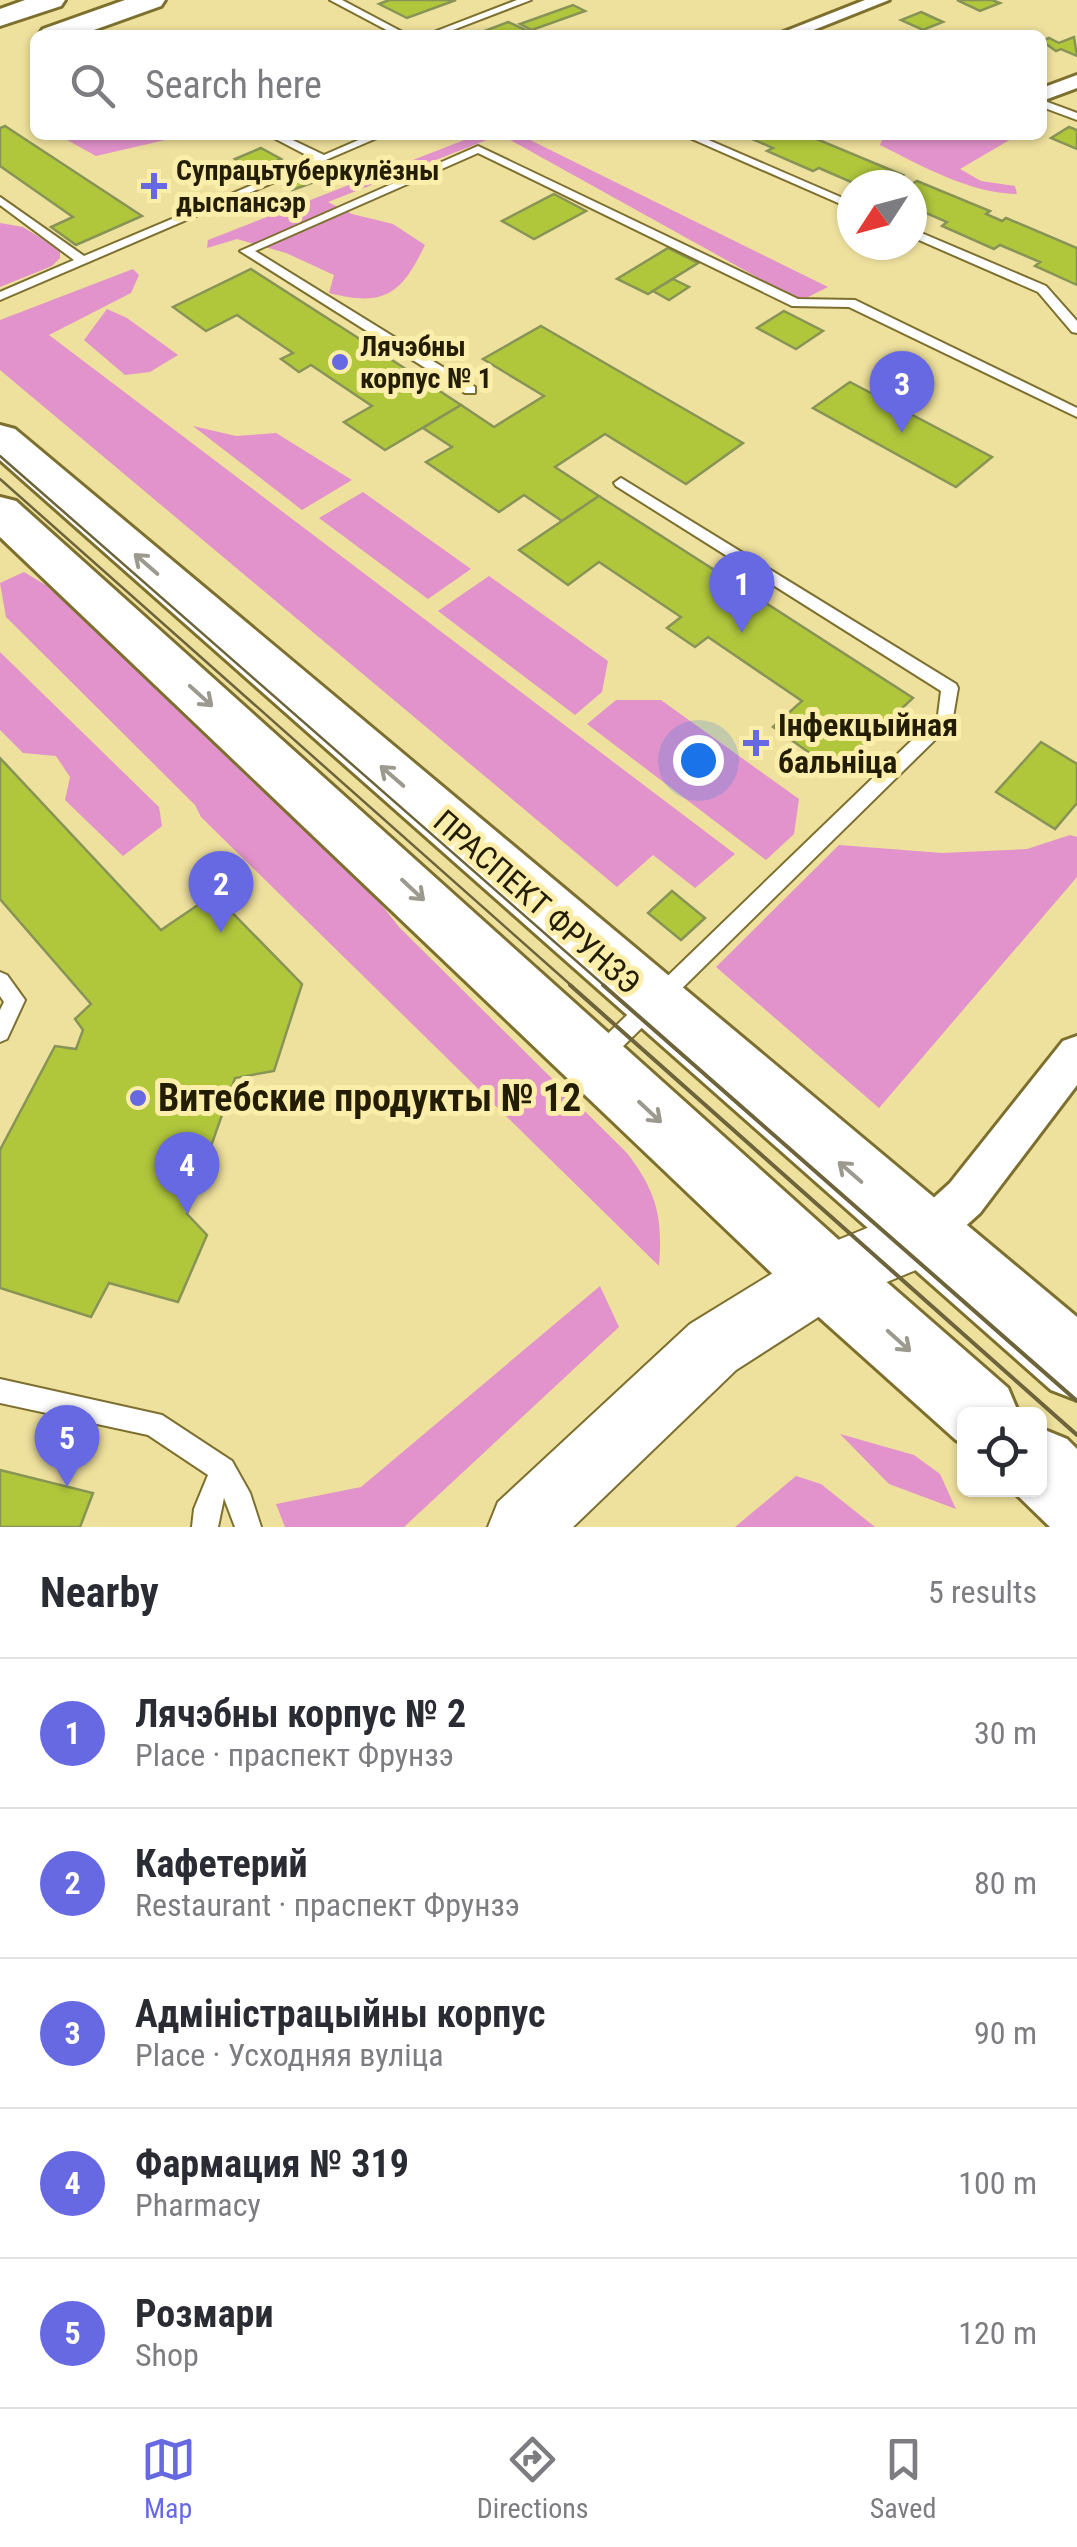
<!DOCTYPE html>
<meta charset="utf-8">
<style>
body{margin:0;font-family:"Roboto Condensed",sans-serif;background:#f2f2f3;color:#2b2b33}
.controls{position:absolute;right:30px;bottom:30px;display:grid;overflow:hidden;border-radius:15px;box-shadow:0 2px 8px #0004}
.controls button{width:90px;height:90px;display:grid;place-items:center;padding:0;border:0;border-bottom:2px solid #e1e1e2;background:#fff;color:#2b2b33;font:50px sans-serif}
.compass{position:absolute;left:837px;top:170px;width:90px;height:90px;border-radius:50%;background:#fff;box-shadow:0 2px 8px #0004;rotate:234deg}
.you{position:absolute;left:698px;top:760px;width:35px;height:35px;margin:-25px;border:8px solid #fff;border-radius:50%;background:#1a73e8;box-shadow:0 0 0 15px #1a73e833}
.badge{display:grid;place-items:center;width:65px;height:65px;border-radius:50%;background:#6669e2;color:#fff;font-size:32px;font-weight:700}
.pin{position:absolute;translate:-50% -82px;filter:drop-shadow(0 2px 5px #0008)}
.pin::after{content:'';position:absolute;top:52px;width:35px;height:30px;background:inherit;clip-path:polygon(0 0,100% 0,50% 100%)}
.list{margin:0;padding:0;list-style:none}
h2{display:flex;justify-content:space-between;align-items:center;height:130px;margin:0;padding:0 40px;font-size:42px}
h2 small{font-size:32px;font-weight:400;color:#7c7c81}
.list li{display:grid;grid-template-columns:65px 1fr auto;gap:30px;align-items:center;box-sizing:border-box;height:150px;padding:0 40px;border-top:2px solid #e1e1e2}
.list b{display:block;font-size:38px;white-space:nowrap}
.list p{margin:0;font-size:32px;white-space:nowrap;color:#7c7c81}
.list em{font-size:32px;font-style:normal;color:#7c7c81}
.icon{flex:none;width:55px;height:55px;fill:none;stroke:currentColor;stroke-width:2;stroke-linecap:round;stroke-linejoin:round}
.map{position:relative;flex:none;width:1077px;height:1527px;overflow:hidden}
.search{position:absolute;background:#fff;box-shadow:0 2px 8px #0004;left:30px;right:30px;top:30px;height:110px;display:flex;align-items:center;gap:25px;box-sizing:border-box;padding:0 35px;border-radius:15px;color:#7c7c81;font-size:38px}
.sheet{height:880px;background:#fff}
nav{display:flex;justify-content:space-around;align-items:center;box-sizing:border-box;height:140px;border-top:2px solid #e1e1e2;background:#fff;font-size:28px;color:#7c7c81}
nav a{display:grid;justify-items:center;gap:5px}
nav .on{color:#6669e2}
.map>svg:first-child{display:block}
.green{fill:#e293cb}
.building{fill:#b0c73c;stroke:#879456;stroke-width:2.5}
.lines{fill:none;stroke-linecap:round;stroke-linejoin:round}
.lane-casing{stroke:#7d702f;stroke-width:4}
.street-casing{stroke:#7d702f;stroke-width:6}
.secondary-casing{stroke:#7d702f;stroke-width:4}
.primary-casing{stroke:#7d702f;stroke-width:6}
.lane{fill:#fff;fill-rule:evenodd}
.street{fill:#fff;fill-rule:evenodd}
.secondary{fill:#fff;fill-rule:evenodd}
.primary{fill:#fff;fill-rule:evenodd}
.tram-far1{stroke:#6d643b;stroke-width:2.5}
.tram{stroke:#6d643b;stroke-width:4}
.oneway{stroke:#9c998e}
.poi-dot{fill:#6669e2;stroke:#fbedaa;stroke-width:4}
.labels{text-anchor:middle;stroke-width:10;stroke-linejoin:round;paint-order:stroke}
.far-poi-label{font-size:28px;font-weight:bold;fill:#231d03;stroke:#fbedaa;text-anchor:start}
.poi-label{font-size:32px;font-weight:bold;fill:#231d03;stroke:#fbedaa;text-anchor:start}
.street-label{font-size:32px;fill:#231d03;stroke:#fbedaa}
.near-poi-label{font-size:38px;font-weight:bold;fill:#231d03;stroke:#fbedaa;text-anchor:start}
</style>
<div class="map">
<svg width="1077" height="1527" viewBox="0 0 1077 1527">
<rect width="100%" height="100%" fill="#eee09d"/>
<!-- green -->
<g class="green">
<path d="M58,135H187L96,156Z"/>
<path d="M477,135H520L828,287L800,301L505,137L492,138L328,202L352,214L393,224L425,245C401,295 384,307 329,293L334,275L286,253L237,239L207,248L208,240Z"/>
<path d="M884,135H1018L960,169L981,181L1015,186L1017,194C969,193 922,166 880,145Z"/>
<path d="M0,223L23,227L60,250V258L52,266L0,287Z"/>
<path d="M133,269L139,275L131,293L49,335L735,854L695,888L653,855L617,887L0,370V320Z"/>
<path d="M107,309L127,318L178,355L150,372L125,375L84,340Z"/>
<path d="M193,426L236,436L276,433L352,480L302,510Z"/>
<path d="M363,492L471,569L428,599L319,518Z"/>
<path d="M24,572L79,605L333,843L399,927L627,1153C657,1192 663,1218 659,1266L201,817L195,805L6,617L0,583Z"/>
<path d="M489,576L608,661L602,692L575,715L438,611Z"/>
<path d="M0,652L159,807L162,826L123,856L65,800L70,777L56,756L23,753L0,730Z"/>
<path d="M616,700H661L799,799L794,834L766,860L587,724Z"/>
<path d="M1070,835L1077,837V877L879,1108L716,967L839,845L942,853L1027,849Z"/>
<path d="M600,1286L619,1327L404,1527H285L276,1504L361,1487Z"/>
<path d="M840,1434L914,1455L940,1474L956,1509L889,1484Z"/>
<path d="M796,1476L821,1484L875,1527H735Z"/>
</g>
<!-- building -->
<g class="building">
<path d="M389,0H456L407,18L379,4Z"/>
<path d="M957,0H992L1000,3L980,11Z"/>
<path d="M573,5L585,11L532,30L520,24Z"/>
<path d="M921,12L943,22L923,30L901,20Z"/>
<path d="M508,22L530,32L474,35Z"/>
<path d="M1074,37L1077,56L1061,49L1056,51L1042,41L1049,38L1059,43Z"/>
<path d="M5,126L142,216L76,245L51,227L73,217L0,166V128Z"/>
<path d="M1069,127L1077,130V149L1051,138Z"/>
<path d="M743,135H807L903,175L898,178L912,184L917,181L990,211L986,214L1002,221L1006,218L1077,248V285L1035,266L1040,262L1000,245L994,249L942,226L947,222L912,207V185H858L819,168L813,171L767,151L773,148Z"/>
<path d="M261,148L281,159L255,171L235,159Z"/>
<path d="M313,169L326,178L292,190L280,181Z"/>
<path d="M554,194L586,211L534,239L502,221Z"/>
<path d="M668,248L698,263L648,294L617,279Z"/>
<path d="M251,269L352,334L461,405L385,450L344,422L372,406L311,365L299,372L281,359L293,353L237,315L206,331L173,307Z"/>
<path d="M673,279L689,287L669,300L653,291Z"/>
<path d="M784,311L823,331L796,349L757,328Z"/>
<path d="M541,326L743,443L686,484L605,434L555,467L599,496L562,521L524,495L499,512L426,462L452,447L423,428L461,405L494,427L544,396L483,359Z"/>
<path d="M850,382L992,457L956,487L813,408Z"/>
<path d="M599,496L755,596L913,698L835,771L773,727L802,701L708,637L695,647L667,628L681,617L599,562L568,585L519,550Z"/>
<path d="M1041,742L1077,764V803L1055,829L996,792Z"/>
<path d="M0,758L161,930L214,894L302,984L274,1071L235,1078L187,1214L207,1235L178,1302L109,1283L91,1317L0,1288V1150L55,1046L76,1049L83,1030L75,1019L91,1004L0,899Z"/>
<path d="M672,891L705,918L681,940L648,913Z"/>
<path d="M0,1470L93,1493L80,1527H0Z"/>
</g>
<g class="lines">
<!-- lane casing -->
<g class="lane-casing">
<g id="lane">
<path d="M330,0H342L408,35H396Z"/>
<path d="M517,0H531L440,35H426Z"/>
<path d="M1042,100L1077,113V120L1042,107Z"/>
<path d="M268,135H282L324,155L370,135H384L0,300V292L74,260L0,205V197L84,256L314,159Z"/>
<path d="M683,135H697L852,202V209Z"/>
<path d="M478,146L798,299L855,300L1077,408V417L849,307L792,306L478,153L255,251L475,387V393H465L240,251Z"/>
<path d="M912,229L1046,286L1077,321V333L1072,332L1038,292L912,237Z"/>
<path d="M621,478L956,684L958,688L952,723L608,1061L601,1064L594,1061L591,1054L594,1047L938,715L941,691L616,486L614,483Z"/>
<path d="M0,972L7,975L25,1000L7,1039L0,1042V1010L4,1002L0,996Z"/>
<path d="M0,1379L162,1415L232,1461L250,1493L261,1527H235L224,1498L218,1527H192L194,1509L208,1475L148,1435L0,1403Z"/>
</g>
</g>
<!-- street casing -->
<g class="street-casing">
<g id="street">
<path d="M865,0H889L801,35H776Z"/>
<path d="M1077,75V88L1042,101V88Z"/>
<path d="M1077,1036V1085L980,1213L938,1251L923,1257L908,1251L902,1236L908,1221L950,1183L1063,1041Z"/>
</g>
</g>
<!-- secondary casing -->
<g class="secondary-casing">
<path id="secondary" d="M923,1205L945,1214L954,1236L945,1258L848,1298L736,1370L573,1527H488L498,1502L690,1324L804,1254Z"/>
</g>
<!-- primary casing -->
<g class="primary-casing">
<g id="primary">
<path d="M25,0H65L61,6L0,26V9Z"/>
<path d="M125,0H165L161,6L80,35H39L43,29Z"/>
<path d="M0,425L15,429L1077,1317V1400L1051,1390L0,460Z"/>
<path d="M0,497L16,501L851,1251L1008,1388L1019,1414H964V1444L956,1440L801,1301L0,537Z"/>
<path d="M1040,1428L1067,1439L1077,1449V1527H1050L1012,1490H1040Z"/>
</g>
</g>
<!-- lane -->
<use href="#lane" class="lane"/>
<!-- street -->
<use href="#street" class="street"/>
<!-- secondary -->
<use href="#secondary" class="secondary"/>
<!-- primary -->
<use href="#primary" class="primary"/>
<!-- tram-far1 -->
<g class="tram-far1">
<path d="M0,456L606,987"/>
<path d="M0,479L573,987"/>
</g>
<!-- tram -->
<g class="tram">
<path d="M570,985L1077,1435"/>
<path d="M603,985L1077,1401"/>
</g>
</g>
<!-- one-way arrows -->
<defs><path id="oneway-shaft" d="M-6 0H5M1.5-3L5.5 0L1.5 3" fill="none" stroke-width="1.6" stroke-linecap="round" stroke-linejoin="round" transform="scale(2.5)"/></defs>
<g class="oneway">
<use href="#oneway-shaft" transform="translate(146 564) rotate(-139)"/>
<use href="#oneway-shaft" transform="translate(201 696) rotate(42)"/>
<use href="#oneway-shaft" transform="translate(392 776) rotate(-139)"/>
<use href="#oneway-shaft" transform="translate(413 890) rotate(43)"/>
<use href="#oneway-shaft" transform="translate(650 1112) rotate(43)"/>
<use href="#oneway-shaft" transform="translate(850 1172) rotate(-139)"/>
<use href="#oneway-shaft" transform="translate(899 1341) rotate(42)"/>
</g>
<!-- markers -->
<g class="poi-dot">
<path d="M149 171h10v10h10v10h-10v10h-10v-10h-10v-10h10z"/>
<circle cx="340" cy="362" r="10"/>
<path d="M751 728h10v10h10v10h-10v10h-10v-10h-10v-10h10z"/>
<circle cx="138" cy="1098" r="10"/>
</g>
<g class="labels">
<!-- far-poi labels -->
<g class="far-poi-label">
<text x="176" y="180">Супрацьтуберкулёзны<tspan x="176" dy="32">дыспансэр</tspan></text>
<text x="360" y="356">Лячэбны<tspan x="360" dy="32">корпус № 1</tspan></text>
</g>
<!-- poi labels -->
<g class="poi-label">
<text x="778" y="736">Інфекцыйная<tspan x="778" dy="37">бальніца</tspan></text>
</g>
<!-- street labels -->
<g class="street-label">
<text transform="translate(537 902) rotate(41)" y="11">ПРАСПЕКТ ФРУНЗЭ</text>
</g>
<!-- near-poi labels -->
<g class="near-poi-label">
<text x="158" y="1111">Витебские продукты № 12</text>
</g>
</g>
</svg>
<div class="controls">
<button><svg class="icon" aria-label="locate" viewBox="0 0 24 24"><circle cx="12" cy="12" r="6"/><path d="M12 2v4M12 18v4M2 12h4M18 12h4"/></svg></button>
</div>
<svg class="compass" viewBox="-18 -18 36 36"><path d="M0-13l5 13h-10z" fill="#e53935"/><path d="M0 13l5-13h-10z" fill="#7c7c81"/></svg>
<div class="you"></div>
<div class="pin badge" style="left:742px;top:633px">1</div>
<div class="pin badge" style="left:221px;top:933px">2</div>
<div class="pin badge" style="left:902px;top:433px">3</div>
<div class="pin badge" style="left:187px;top:1214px">4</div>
<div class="pin badge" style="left:67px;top:1487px">5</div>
<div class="search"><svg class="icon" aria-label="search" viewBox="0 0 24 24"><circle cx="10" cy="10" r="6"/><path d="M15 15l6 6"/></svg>Search here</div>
</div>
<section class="sheet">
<h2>Nearby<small>5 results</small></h2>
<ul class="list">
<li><span class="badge">1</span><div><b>Лячэбны корпус № 2</b><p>Place · праспект Фрунзэ</p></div><em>30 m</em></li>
<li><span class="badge">2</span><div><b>Кафетерий</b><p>Restaurant · праспект Фрунзэ</p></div><em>80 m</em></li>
<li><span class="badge">3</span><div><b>Адміністрацыйны корпус</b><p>Place · Усходняя вуліца</p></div><em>90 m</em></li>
<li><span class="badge">4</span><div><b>Фармация № 319</b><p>Pharmacy</p></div><em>100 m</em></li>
<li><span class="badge">5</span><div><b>Розмари</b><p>Shop</p></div><em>120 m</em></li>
</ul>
</section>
<nav>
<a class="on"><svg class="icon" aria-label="map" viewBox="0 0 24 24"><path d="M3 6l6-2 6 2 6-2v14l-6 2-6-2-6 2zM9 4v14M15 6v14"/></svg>Map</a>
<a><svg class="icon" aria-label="directions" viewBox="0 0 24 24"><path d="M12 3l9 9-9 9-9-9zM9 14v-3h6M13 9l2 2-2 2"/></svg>Directions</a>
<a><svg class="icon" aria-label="saved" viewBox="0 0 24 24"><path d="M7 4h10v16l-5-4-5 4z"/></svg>Saved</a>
</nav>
